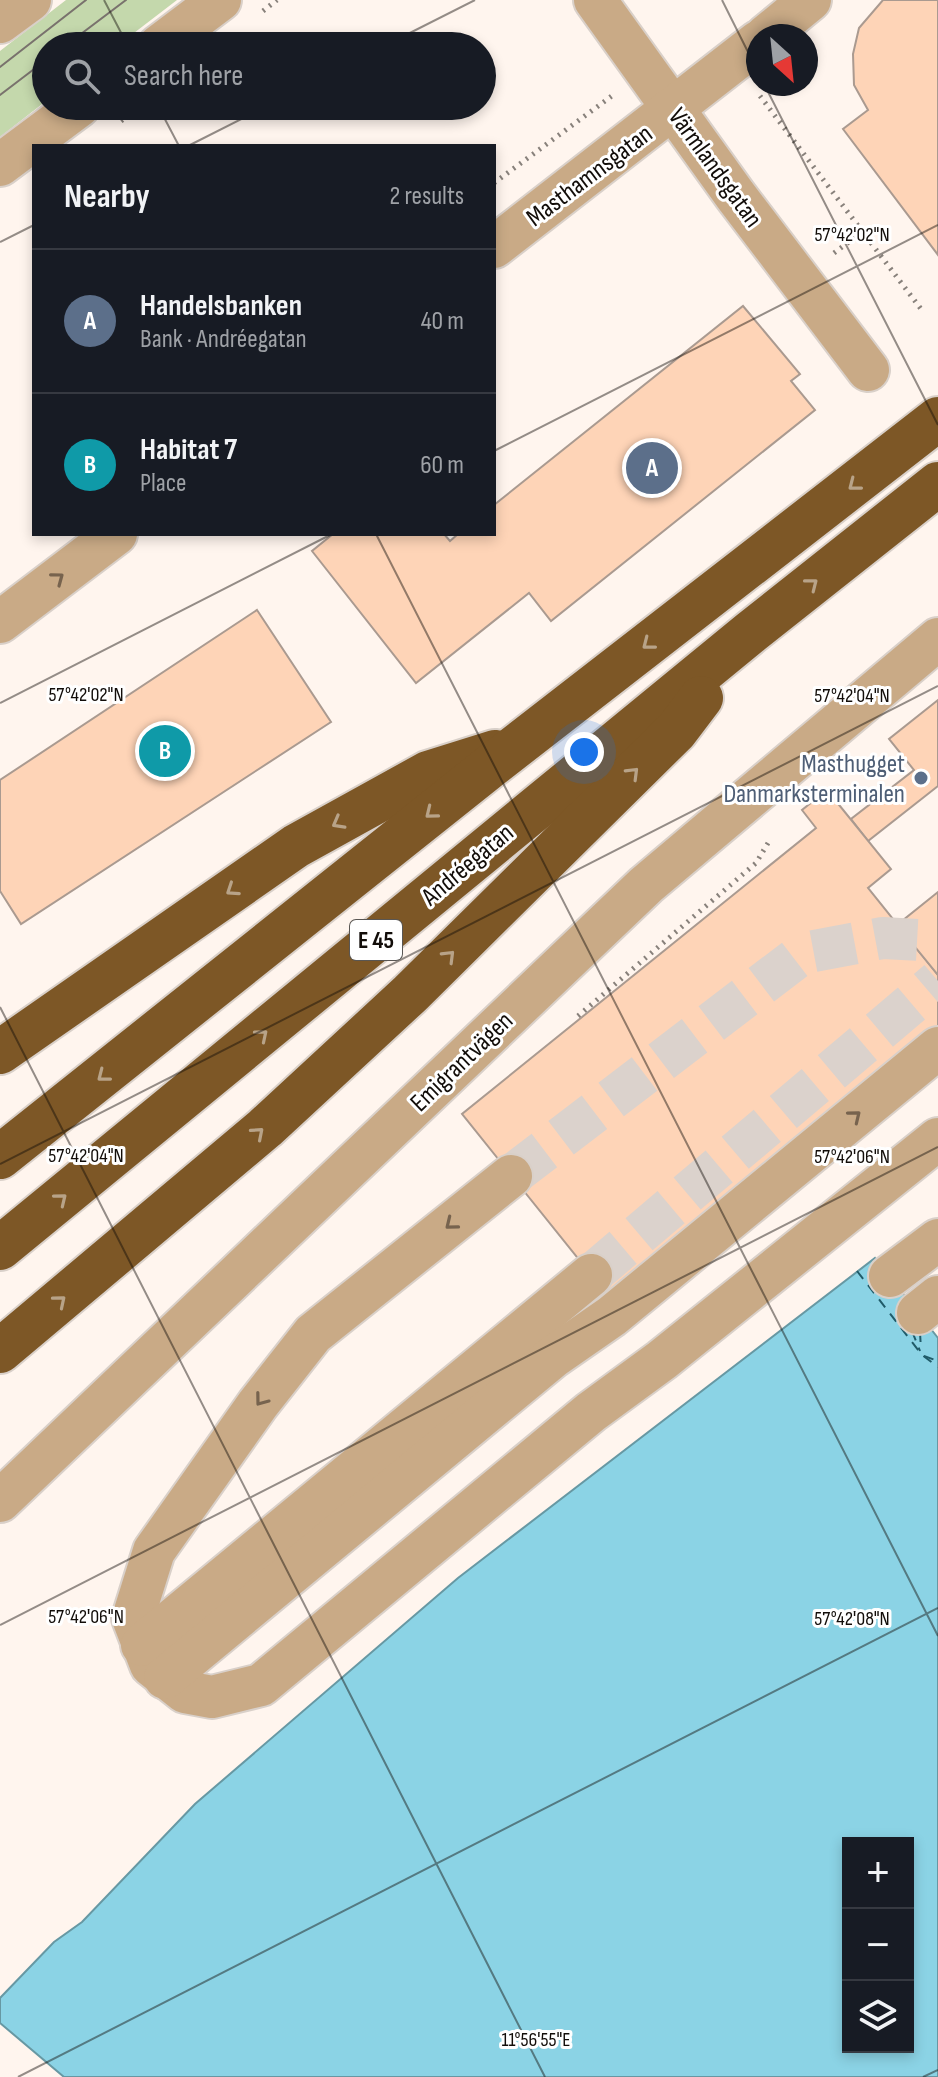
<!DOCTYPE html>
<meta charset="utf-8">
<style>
body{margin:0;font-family:"Sofia Sans Condensed",sans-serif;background:#242831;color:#f1f3f6}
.controls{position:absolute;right:24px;bottom:24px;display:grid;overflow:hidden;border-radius:0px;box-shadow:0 4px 12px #0003}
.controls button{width:72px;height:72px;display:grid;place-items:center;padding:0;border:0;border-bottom:2px solid #363941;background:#171b24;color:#f1f3f6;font:40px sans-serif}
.compass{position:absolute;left:746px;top:24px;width:72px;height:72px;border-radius:50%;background:#171b24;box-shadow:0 4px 12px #0003;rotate:153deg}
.you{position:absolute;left:584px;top:752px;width:28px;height:28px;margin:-20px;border:6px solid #fff;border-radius:50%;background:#1a73e8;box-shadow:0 0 0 12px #1a73e833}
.badge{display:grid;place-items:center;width:52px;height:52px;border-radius:50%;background:#db2777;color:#fff;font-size:26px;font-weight:700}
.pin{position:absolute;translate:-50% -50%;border:4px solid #fff;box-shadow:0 2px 8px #0006}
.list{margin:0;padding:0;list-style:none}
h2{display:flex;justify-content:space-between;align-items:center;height:104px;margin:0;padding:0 32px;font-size:34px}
h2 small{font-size:26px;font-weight:400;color:#9ea1a6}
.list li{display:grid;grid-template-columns:52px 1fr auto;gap:24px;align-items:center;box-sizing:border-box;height:144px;padding:0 32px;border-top:2px solid #363941}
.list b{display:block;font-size:30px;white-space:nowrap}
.list p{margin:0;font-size:26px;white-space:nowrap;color:#9ea1a6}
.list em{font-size:26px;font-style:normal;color:#9ea1a6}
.icon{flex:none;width:44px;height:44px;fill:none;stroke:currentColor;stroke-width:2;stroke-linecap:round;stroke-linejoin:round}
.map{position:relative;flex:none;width:938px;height:2077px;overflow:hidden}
.search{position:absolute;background:#171b24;box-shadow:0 4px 12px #0003;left:32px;top:32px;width:464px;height:88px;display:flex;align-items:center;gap:20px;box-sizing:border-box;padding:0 28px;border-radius:44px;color:#9ea1a6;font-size:30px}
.panel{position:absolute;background:#171b24;box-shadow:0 4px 12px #0003;left:32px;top:144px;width:464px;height:392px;border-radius:0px}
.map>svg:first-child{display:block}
.green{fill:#c4d8ac}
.water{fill:#8bd3e5;stroke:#6798a3;stroke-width:2;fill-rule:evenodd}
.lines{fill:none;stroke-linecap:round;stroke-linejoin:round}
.ferry{stroke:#205b69;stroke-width:2;stroke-dasharray:10 8;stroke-linecap:butt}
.building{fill:#fed4b7;stroke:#aa9a90;stroke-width:2}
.minor-tunnel{stroke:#dbd2cc;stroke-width:42;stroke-dasharray:42 21;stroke-linecap:butt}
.minor-casing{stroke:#d9d0c9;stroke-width:46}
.highway-casing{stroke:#d9d0c9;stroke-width:48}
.path{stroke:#88817b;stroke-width:5;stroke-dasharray:2 6;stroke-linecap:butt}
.minor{stroke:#c9aa86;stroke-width:42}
.highway{stroke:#7d5726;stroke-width:44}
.tram{stroke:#79726d;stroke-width:2}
.oneway{stroke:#b8a388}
.oneway2{stroke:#77634e}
.ticks{fill:none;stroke:#120d09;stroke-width:2;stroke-opacity:0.45}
.service-dot{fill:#5c6f8a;stroke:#fff;stroke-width:3}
.labels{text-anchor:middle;stroke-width:6;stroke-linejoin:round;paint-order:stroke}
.shield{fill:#fff;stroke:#595653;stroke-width:2}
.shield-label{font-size:24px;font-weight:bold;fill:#120d09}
.street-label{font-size:26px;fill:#120d09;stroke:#fff}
.service-label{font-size:26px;fill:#4e5e75;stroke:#fff;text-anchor:end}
.ticks-label{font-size:20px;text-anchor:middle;fill:#120d09;stroke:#fff;stroke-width:6;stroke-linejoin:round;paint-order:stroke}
</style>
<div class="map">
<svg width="938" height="2077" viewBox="0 0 938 2077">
<rect width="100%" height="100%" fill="#fff5ee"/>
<!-- green -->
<path class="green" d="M66,0H177L117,46H46V101L0,137V51Z"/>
<!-- water -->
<path class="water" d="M875,1258L938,1338V2077H64L0,2023V1998L54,1942L82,1922L195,1804L458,1578ZM848,1843H908V2047H848Z"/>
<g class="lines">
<!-- ferry -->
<g class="ferry">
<path d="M857,1271L922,1355L938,1367"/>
<path d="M912,1331L920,1351"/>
<path d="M920,1332L921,1350"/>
<path d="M924,1356L938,1361"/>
</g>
</g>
<!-- building -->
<g class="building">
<path d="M883,0H938V255L843,129L868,110L854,85L853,54L859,28Z"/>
<path d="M743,306L800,374L791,381L815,410L551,621L529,593L416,683L312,551L333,534H444L450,541L458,534H494V505Z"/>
<path d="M257,610L331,722L21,924L0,891V780Z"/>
<path d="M938,700V786L868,841L851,819L914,770L889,739Z"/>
<path d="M827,790L891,869L868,888L938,975V1031L609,1297L462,1114L816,828L802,810Z"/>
<path d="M938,892V975L897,925Z"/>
</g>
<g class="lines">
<!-- minor-tunnel -->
<g class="minor-tunnel">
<path d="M511,1176L803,953L883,938L938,941"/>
<path d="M591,1275L938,981"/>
</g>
<!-- minor casing -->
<g class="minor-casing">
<g id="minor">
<path d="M595,0L735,195L868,370"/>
<path d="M0,22L30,0"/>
<path d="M766,36L810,0"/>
<path d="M159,46L220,0"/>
<path d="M0,165L79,106"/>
<path d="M494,247L758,42"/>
<path d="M0,622L116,534"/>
<path d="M511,1176L313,1334L258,1404L154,1551L133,1618L151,1665L185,1692L212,1697L261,1685L591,1412L662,1360L938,1139"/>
<path d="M890,1276L938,1240"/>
<path d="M918,1313L938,1297"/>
<path d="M0,1501L646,885L938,639"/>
<path d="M142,1645L591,1275"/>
<path d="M165,1678L553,1357L612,1316L938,1048"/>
</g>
</g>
<!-- highway casing -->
<g class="highway-casing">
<g id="highway">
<path d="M0,1052L296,846L428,773L495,752"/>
<path d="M0,1157L492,765L938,419"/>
<path d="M0,1248L751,632L938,484"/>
<path d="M0,1351L265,1128L410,994L676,731L701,698"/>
</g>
</g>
<!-- path -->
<g class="path">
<path d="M263,11L277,0"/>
<path d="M760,96L921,309"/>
<path d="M121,121L140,106"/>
<path d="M494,183L613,95"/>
<path d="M834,253L862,232"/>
<path d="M578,1016L756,863L768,843"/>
</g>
<!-- minor -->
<use href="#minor" class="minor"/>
<!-- highway -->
<use href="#highway" class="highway"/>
<!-- tram -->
<g class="tram">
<path d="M65,46L126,0"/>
<path d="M0,67L86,0"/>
<path d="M0,95L46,60"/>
</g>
</g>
<!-- one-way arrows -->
<defs><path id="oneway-chevron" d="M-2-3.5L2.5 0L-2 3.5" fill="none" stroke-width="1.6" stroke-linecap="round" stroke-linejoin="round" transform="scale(2)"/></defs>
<g class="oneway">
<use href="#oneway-chevron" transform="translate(854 485) rotate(142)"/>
<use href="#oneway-chevron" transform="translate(812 584) rotate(-38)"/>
<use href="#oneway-chevron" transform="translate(648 644) rotate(142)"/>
<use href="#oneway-chevron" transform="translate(633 773) rotate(-45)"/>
<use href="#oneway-chevron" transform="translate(431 813) rotate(141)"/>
<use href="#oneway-chevron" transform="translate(338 823) rotate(151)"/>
<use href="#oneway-chevron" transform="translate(232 890) rotate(146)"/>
<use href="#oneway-chevron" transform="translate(449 956) rotate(-45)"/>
<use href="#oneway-chevron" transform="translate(262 1035) rotate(-40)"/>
<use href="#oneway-chevron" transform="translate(103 1076) rotate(142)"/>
<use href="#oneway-chevron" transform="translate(258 1133) rotate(-41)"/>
<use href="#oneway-chevron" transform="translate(61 1199) rotate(-39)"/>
<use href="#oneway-chevron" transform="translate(60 1301) rotate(-40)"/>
</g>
<g class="oneway2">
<use href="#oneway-chevron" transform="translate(58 578) rotate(-37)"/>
<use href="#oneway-chevron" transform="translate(855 1116) rotate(-39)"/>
<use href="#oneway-chevron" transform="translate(451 1224) rotate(141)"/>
<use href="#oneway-chevron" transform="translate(261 1400) rotate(127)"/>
</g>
<!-- ticks -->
<path class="ticks" d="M104,0L128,46M722,0L758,72M384,46L475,0M764,84L938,425M158,106L179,146M188,146L267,106M0,242L34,225M494,451L938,225M376,534L938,1636M0,703L332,534M0,1007L545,2077M0,1164L938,686M0,1625L938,1147M18,2077L938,1608M923,2077L938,2070"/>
<!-- markers -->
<circle class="service-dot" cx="921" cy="778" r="8"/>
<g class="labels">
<!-- shield labels -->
<rect class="shield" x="350" y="920" width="52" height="40" rx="6"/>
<g class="shield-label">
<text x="376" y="948">E 45</text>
</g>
<!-- street labels -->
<g class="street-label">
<text transform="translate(716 167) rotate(54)" y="9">Värmlandsgatan</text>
<text transform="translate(589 175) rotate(-37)" y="9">Masthamnsgatan</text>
<text transform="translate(467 864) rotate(-40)" y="9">Andréegatan</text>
<text transform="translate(461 1061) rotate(-44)" y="9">Emigrantvägen</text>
</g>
<!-- service labels -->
<g class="service-label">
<text x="905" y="772">Masthugget<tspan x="905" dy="30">Danmarksterminalen</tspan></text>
</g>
</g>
<g class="ticks-label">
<text x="852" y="241">57°42'02"N</text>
<text x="86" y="701">57°42'02"N</text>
<text x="852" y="702">57°42'04"N</text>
<text x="86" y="1162">57°42'04"N</text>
<text x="852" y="1163">57°42'06"N</text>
<text x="86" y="1623">57°42'06"N</text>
<text x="852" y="1625">57°42'08"N</text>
<text x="536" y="2046">11°56'55"E</text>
</g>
</svg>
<div class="controls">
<button>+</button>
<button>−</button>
<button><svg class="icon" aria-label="layers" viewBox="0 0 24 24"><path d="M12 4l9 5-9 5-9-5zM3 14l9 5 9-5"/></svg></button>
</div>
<svg class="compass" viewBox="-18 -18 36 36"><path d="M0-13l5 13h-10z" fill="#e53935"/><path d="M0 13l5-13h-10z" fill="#9ea1a6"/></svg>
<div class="you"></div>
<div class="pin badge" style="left:652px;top:468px;background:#5c6f8a">A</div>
<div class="pin badge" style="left:165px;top:751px;background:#0f9aa8">B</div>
<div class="search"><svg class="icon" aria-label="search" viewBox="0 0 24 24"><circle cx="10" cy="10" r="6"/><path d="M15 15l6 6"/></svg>Search here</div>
<section class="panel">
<h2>Nearby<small>2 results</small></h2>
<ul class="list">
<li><span class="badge" style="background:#5c6f8a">A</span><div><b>Handelsbanken</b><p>Bank · Andréegatan</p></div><em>40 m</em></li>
<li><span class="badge" style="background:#0f9aa8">B</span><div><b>Habitat 7</b><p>Place</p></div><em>60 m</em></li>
</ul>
</section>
</div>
